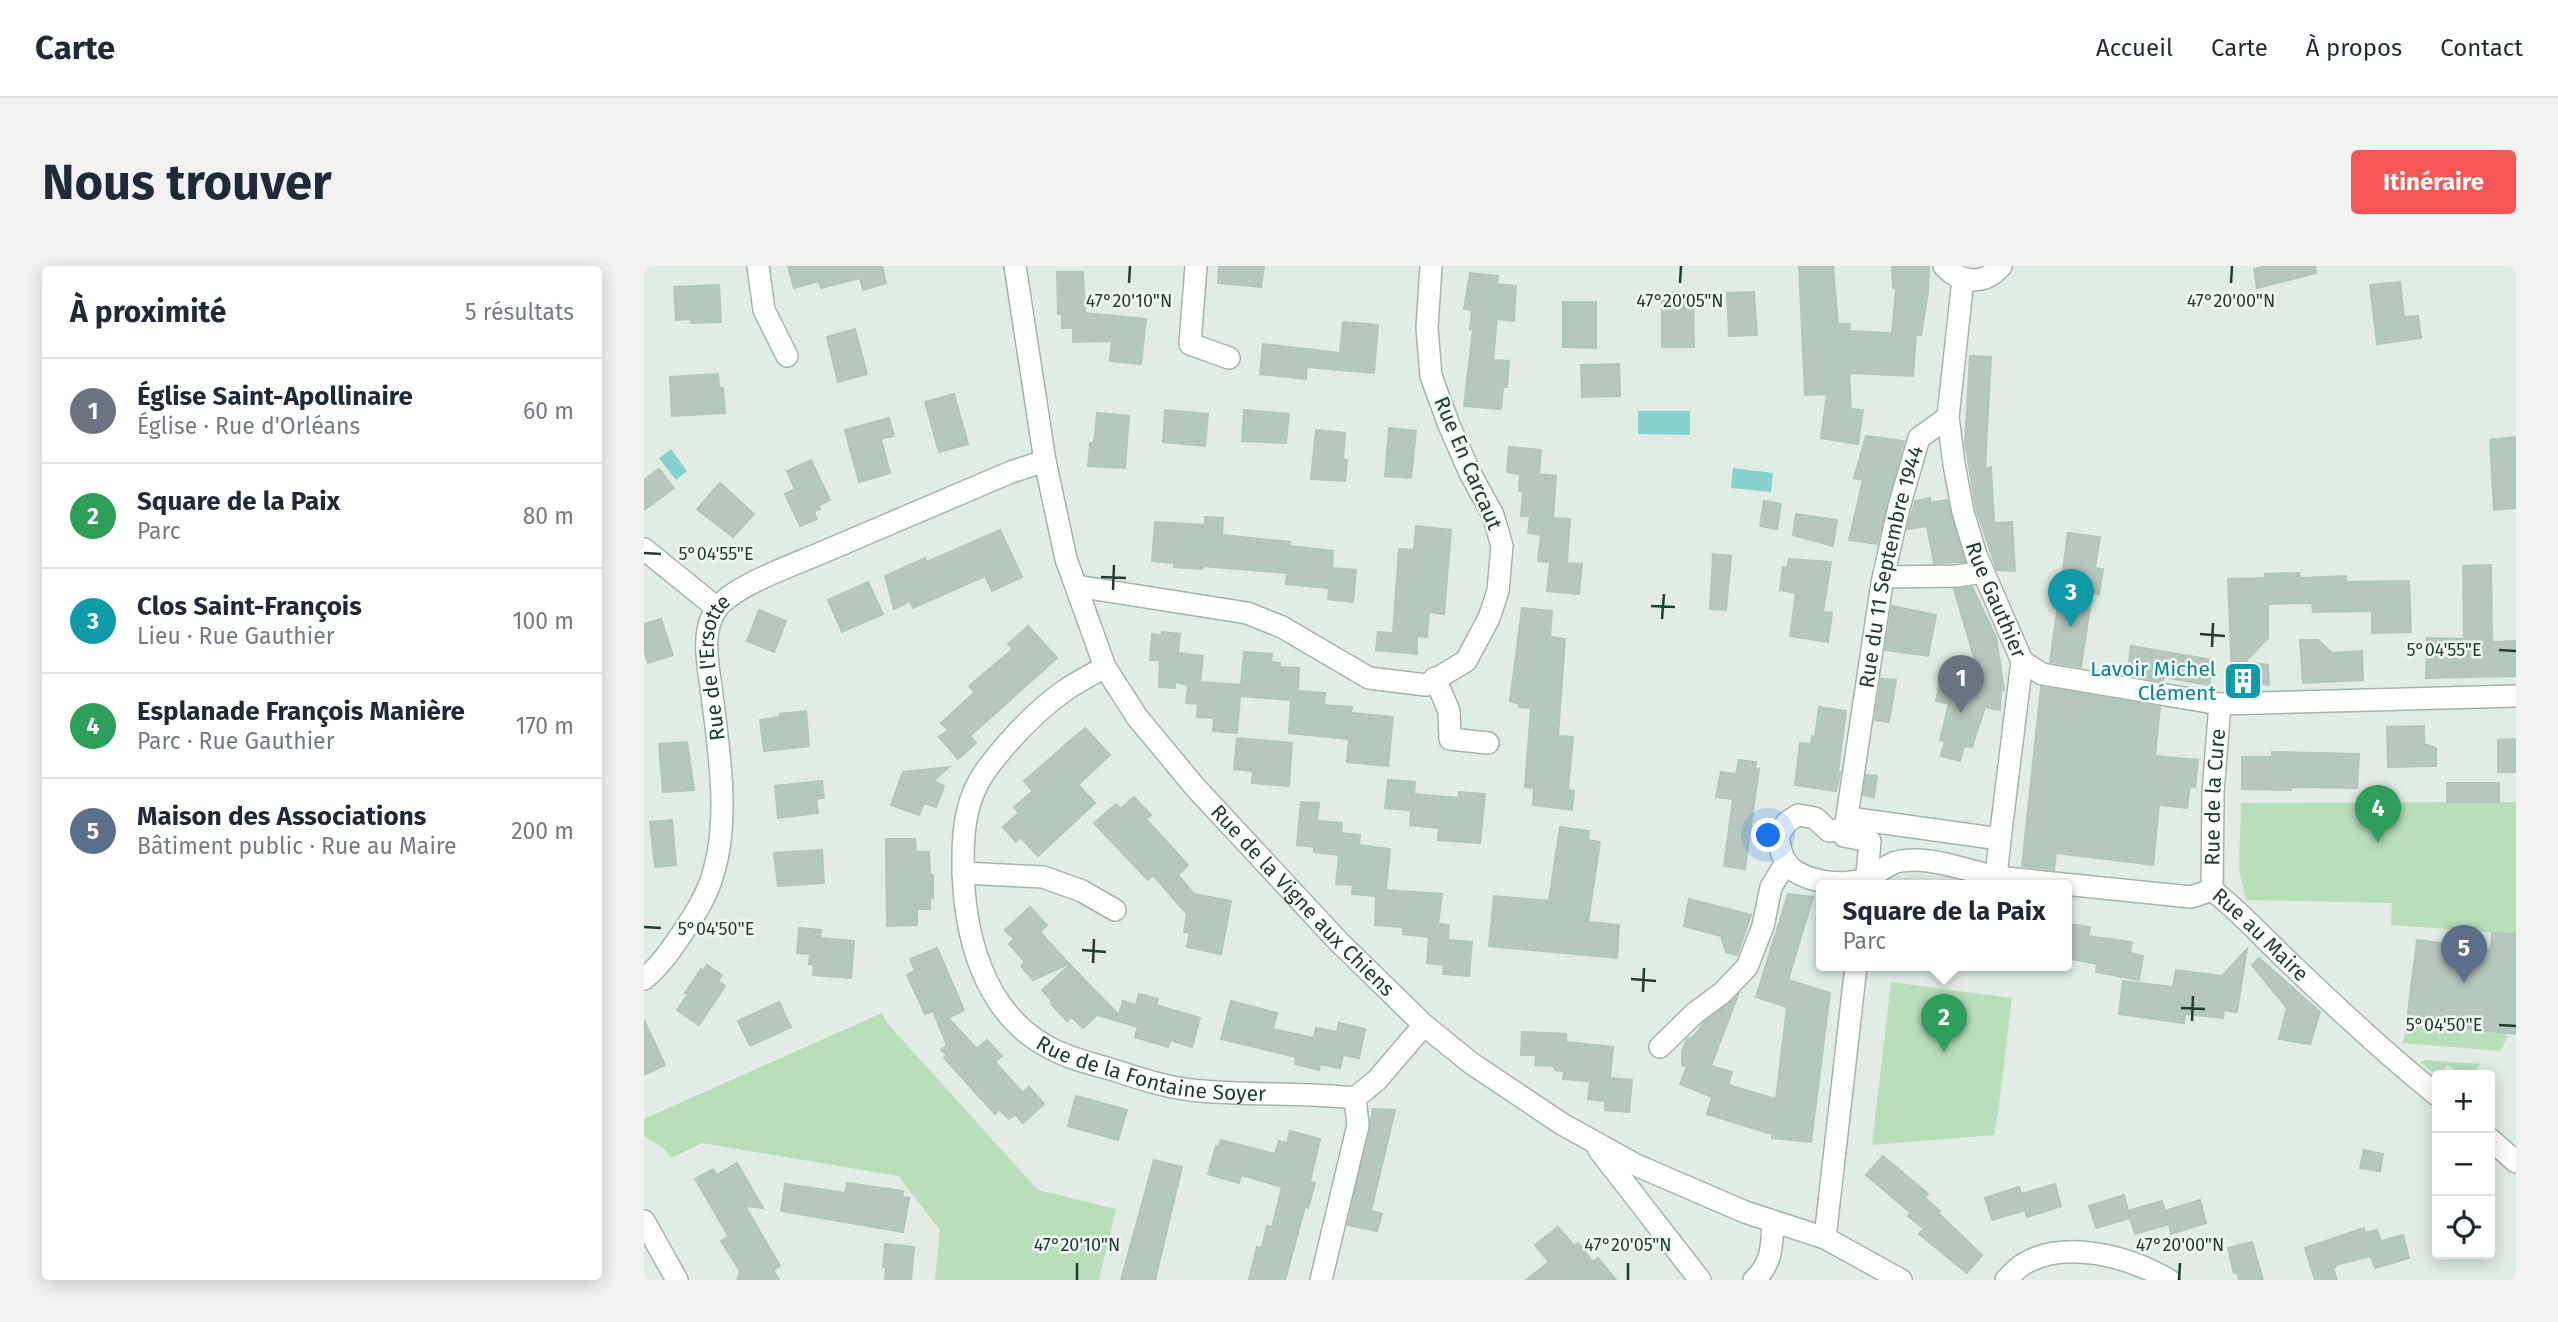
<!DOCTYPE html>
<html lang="fr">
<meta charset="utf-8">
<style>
body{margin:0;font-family:"Fira Sans",sans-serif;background:#f2f2f3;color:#1f2937}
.controls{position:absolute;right:21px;bottom:21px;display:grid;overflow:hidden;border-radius:7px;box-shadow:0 4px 18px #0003}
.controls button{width:63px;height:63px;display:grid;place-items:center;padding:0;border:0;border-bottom:2px solid #e0e1e3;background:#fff;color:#1f2937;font:35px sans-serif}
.you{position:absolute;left:1125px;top:570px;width:24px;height:24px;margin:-18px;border:5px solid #fff;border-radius:50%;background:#1a73e8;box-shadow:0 0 0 10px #1a73e833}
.badge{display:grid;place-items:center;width:46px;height:46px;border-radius:50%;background:#f75754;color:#fff;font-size:23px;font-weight:700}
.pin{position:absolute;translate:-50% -58px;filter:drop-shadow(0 2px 4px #0008)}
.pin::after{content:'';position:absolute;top:37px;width:24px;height:21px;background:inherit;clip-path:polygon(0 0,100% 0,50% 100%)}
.popup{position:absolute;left:1172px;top:614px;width:256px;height:91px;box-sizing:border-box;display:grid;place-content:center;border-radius:7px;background:#fff;filter:drop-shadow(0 2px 5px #0005);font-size:23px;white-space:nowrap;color:#747a83}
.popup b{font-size:26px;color:#1f2937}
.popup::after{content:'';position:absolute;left:50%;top:100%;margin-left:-14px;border:14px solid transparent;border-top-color:#fff}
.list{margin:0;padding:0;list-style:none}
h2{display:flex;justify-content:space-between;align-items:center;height:91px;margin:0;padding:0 28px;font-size:30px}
h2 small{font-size:23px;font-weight:400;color:#747a83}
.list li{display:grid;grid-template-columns:46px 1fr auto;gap:21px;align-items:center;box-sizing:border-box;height:105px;padding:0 28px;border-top:2px solid #e0e1e3}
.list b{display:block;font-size:26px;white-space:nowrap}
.list p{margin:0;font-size:23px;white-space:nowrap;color:#747a83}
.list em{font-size:23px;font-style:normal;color:#747a83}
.icon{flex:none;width:38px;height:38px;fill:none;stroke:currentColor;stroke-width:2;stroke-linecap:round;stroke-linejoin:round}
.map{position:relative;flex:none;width:1872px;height:1014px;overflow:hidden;border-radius:7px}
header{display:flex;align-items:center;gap:42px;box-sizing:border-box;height:98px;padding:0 35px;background:#fff;border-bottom:2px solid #e0e1e3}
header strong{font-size:33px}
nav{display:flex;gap:38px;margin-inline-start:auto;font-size:24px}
.intro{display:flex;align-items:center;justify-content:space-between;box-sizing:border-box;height:168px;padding:0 42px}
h1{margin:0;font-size:49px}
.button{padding:18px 32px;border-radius:7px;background:#f75754;color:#fff;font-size:24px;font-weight:700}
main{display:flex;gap:42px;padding:0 42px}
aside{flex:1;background:#fff;border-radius:7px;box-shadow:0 4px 18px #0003}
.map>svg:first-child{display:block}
.green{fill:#b9deba}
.water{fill:#86d3ce}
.building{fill:#b6c7bd;stroke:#b3c6ba;stroke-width:2}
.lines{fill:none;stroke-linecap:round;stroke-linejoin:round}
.minor-casing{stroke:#a4b4aa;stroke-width:24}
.minor{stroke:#fff;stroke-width:21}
.ticks{fill:none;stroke:#213d2f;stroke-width:2.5}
.labels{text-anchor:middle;stroke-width:5;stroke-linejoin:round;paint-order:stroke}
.street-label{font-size:21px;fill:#213d2f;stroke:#f1f8f3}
.culture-label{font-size:21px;fill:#0d838f;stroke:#f1f8f3;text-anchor:end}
.ticks-label{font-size:18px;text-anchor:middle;fill:#213d2f;stroke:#f1f8f3;stroke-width:5;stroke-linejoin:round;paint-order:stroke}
</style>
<header>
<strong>Carte</strong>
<nav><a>Accueil</a><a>Carte</a><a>À propos</a><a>Contact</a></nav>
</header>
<div class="intro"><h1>Nous trouver</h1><a class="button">Itinéraire</a></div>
<main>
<aside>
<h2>À proximité<small>5 résultats</small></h2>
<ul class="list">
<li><span class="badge" style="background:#6b7280">1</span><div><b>Église Saint-Apollinaire</b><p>Église · Rue d'Orléans</p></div><em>60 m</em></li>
<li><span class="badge" style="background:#2e9e5b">2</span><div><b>Square de la Paix</b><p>Parc</p></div><em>80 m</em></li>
<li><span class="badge" style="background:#0f9aa8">3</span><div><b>Clos Saint-François</b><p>Lieu · Rue Gauthier</p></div><em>100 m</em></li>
<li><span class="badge" style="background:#2e9e5b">4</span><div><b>Esplanade François Manière</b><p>Parc · Rue Gauthier</p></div><em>170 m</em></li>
<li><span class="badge" style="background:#5c6f8a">5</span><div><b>Maison des Associations</b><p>Bâtiment public · Rue au Maire</p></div><em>200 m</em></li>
</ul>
</aside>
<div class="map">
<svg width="1872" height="1014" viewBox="0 0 1872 1014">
<rect width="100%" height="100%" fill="#e1ece4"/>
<!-- green -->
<g class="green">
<path d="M1872,536V668L1747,659L1748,637L1602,634L1595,605L1597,537Z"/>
<path d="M1247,716L1368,732L1355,839L1350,869L1228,879Z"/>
<path d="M238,747L243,757L394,924L472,943L455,1014H291L296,964L254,910L58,877L27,892L19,882L0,870V853Z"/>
<path d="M1763,755L1860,765L1864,771L1856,785L1759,777Z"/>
<path d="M1781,794L1836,798L1827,809H1819L1803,799L1793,810L1776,796Z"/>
</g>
<!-- water -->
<g class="water">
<path d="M994,145H1046V169L994,168Z"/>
<path d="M27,183L43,205L32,214L15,192Z"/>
<path d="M1089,202L1129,207L1127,226L1087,222Z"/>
</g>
<!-- building -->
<g class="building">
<path d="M144,0H238L242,17L219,24L216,12L177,22L175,15L150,22Z"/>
<path d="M575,0H620L617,21L574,17Z"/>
<path d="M1155,0H1189L1194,58H1206L1205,65L1248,67L1252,22H1249L1248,0H1285L1284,26L1277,69H1272L1269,110L1205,107L1207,143L1219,144L1214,178L1177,172L1183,128L1161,129Z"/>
<path d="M1622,0H1671L1672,7L1613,22L1610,3Z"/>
<path d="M413,6H439L441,47L502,53L497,98L466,95L468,75L429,76V62H418V48H414Z"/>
<path d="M826,7L854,10L853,18L872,20L870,55L853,53L849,94L865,95L863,121H859L857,143L820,140L829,64L826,63L828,44L820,43Z"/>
<path d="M1756,16L1760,51L1774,50L1777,72L1733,78L1726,19Z"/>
<path d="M75,19L77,56L48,57L47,53L32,54L30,21Z"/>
<path d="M1110,26L1113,69L1085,70L1083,27Z"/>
<path d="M1030,27H1049L1050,81H1018V31H1030Z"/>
<path d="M919,36H952V82L919,81Z"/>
<path d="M699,56L734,59L730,107L663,101L662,113L616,108L619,78L696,87Z"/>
<path d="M211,63L223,108L194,116L183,71Z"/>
<path d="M1326,90L1347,91L1341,203L1347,201L1350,257L1368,256L1371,305L1353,304L1332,243L1321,177Z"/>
<path d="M975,98L976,130L938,131L937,99Z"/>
<path d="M74,108L75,122H79L81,147L28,150L26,111Z"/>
<path d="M310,128L324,178L295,186L281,136Z"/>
<path d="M521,144L564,148L561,180L519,176Z"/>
<path d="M600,144L645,148L642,177L598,175Z"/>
<path d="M453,147L485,150L481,202L444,200L446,177H450Z"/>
<path d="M245,152L250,170L237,173L246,207L215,216L201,164Z"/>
<path d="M745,162L772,165L767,212L741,210Z"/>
<path d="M672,164L701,167L699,194H703L701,215L667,213Z"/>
<path d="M1222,170L1260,175L1233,278L1205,274L1219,214L1210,212Z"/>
<path d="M1872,171V242L1850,244L1846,174Z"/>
<path d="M865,181L897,184L895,208L912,210L909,252L926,253L923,297L938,298L935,328L903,325L906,296L894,295L897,269L884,267L886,250H877L879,225H875L876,208L863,206Z"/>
<path d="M167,194L186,234L175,239L176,243L170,245L173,253L156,260L141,228L151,223L143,205Z"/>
<path d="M15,203L30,222L0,244V214Z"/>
<path d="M76,217L110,248L89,271L53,243Z"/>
<path d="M1286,232L1287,237L1303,234L1321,296L1290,297L1283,260L1263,263L1271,235Z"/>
<path d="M1120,235L1137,238L1133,263L1116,260Z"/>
<path d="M1152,248L1193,254L1189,280L1149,269Z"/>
<path d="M561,251L579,252L578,269L646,276L645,280L689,285L688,302L712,304L709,336L684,333L685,322L642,318L643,307L558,300V303L530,301L531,297L508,295L511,256L561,259Z"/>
<path d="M772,260L807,264L800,348L785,346L783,371L773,370V388L732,384L734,366L749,367L755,283L770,284Z"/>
<path d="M356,264L378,311L348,325L341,310L269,342L266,335L250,343L241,310L281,292L283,296Z"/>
<path d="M1424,267L1456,271L1451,302L1459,303L1455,328L1448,327L1437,401L1406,396Z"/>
<path d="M1069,288L1087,290L1082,344L1066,343Z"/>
<path d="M1145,293L1187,296L1179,346L1188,347L1184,376L1146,370L1152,327L1136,324L1139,301L1143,302Z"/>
<path d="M1847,299L1848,376L1872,375V410L1782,412L1783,372L1820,373L1819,300Z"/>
<path d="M1655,307L1656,312L1702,310V316L1765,315L1767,366L1728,367V345L1669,346L1668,337L1624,338V372L1601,396L1624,399L1625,419L1615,418L1614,422L1588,415L1584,313L1621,312V308Z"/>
<path d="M224,316L239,348L198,366L184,334Z"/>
<path d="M1328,321L1352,371L1360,424H1357L1356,444L1341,441L1328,481L1320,480L1316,495L1297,490L1301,475L1296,474L1305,438L1292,435L1299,401L1309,404L1332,398L1310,323Z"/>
<path d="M1248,340L1292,349L1284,390L1241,384Z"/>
<path d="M878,342L908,345L906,371L921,373L914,470L929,471L924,524L930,525L928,544L889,539L890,522L881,521L887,442L875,441V438L866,435Z"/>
<path d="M115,344L142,355L130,386L103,375Z"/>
<path d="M17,353L29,389L4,397L0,383V358Z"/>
<path d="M384,360L413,392L326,470L332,477L314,493L295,471L304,464L297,457L331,426L325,420L369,383L364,378Z"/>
<path d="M518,366L536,368L534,387L559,390L556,416L597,419L593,467L569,465L570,452L553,451L554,438L542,437L544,419L531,416V422L515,421L516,394H506L508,368L518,369Z"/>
<path d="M1656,374H1674L1688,387L1718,385L1719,414L1659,417Z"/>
<path d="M1487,380L1569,394L1565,419L1520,411L1519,415L1483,409Z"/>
<path d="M600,386L628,388L627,396L636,397V401L655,402L654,425L681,427L680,439L708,441L707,447L749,451L744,500L703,496L705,473L645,467L647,434L596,430Z"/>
<path d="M1237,413L1252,414L1245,456L1231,454Z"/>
<path d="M1397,421L1516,441L1511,490L1554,494L1551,521L1546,520L1543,542L1515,539L1509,599L1412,587L1410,604L1378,600Z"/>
<path d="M1175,441L1202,445L1194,506H1196L1192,525L1151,519L1156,477L1167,478L1168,470L1171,471Z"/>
<path d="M162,445L165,480L120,485L116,454L136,451V448Z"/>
<path d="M1780,460V478L1792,482V500L1744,501L1743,461Z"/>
<path d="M441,462L466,489L434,519L451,537L394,590L376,571L372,576L359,561L375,547L370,541L389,525L380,515Z"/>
<path d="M593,472L648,477L645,520L608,517L609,505L590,503Z"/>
<path d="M1872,473V506H1854V474Z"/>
<path d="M43,476L50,524L19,526L15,478Z"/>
<path d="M1628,486L1715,488L1713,522L1647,521V524L1598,523V491H1628Z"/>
<path d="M1095,494L1112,496L1111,503H1115L1101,603L1080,600L1089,533L1072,531L1077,506L1092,508Z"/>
<path d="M305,501L289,515L300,520L292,541L280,537L275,549L247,539L259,506Z"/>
<path d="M1222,509L1233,510L1230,531L1219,529Z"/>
<path d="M744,514L771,516L770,528L815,532V526L841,528L836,577L794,574L795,562L766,559L767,544L741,542Z"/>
<path d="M178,515L180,532L172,533L174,547L134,552L131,520Z"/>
<rect x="1803" y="517" width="52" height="19"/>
<path d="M490,531L507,549L502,553L544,599L534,609L550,628L587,635L577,688L543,681L546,667L540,666L543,648L509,609L504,614L450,557L472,538L477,543Z"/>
<path d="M657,536L675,537L673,555L698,557L697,567L716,569L715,579L746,583L742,624L798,628L794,658L805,659L804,674L828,676L825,710L799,708L800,699L783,697L785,671L759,668V661L731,659L732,630L708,628L709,619L692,618L695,589L670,586V581L653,579Z"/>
<path d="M28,554L32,599L11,601L6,556Z"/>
<path d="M916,561L945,565L944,574L956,576L944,656L975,659L973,692L845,680L850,630L905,635Z"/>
<path d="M242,573H271L272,586H285L286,609H289V632H286V643H273V659L243,660Z"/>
<path d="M178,584L180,617L134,620L130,587Z"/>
<path d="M1144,628L1169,631L1144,714L1186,727L1167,876L1128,872V868L1063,848L1068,831L1036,818L1043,801L1038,799V786L1043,773L1049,771L1060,757L1094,729L1067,800L1088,806L1084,819L1132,833L1143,741L1112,731Z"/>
<path d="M1045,633L1107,649L1093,689L1082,686L1077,670L1040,660Z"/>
<path d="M386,641L403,659L396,666L425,698L389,714L377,700L381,696L365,678L370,673L361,664Z"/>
<path d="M1423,658L1446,661L1444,670L1488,676L1486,687L1499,690L1495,714L1452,706L1453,698L1423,692Z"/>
<path d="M155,662L177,664L176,672L210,675L207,712L169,709L170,699L165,698L166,688L153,687Z"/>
<path d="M1848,667L1872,668V768L1763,755L1773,674L1847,684Z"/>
<path d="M293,682L320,744L304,752L333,783L343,774L358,790L351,796L379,827L385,821L400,838L379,857L371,848L365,853L355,843L351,848L300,792L303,789L297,784L303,779L289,745L281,748L263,709L271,705L266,693Z"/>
<path d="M1603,683L1593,746L1580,744L1579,752L1541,748L1540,757L1475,748L1479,715L1529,721L1532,704L1578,710Z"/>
<path d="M1615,692L1676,746L1666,778L1635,773L1643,742L1608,699Z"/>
<path d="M63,699L78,709L74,715L81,720L55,759L33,744L44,728L41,727L57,703L59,705Z"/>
<path d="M426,699L475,749L479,735L492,739L495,728L514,733L512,739L556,752L548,781L526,774L524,781L491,771L494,761L453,749L439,762L428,751L423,755L407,738L409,736L398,724Z"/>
<path d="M587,735L633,747L629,763L670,772L672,762L693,766L695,757L721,763L715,792L699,789L696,802L676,798L675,804L651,798L652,791L577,773Z"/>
<path d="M135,736L147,761L106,780L94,755Z"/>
<path d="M0,754L21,799L0,809Z"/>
<path d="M878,766L922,768V776L969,781L966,812L988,814L985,846L961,844V835L944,833L946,815L919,813L920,805L911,804L910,800L891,799L892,789H877Z"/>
<path d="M432,830L483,844L474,874L424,860Z"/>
<path d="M729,843L751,844L727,945L738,948L733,965L704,959Z"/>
<path d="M646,865L676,873L666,915L671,917L664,942L661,941L641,1014H605L613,981L618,982L623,960L628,961L638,921L597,909L595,917L564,908L572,880L575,881L577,874L631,888L635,875L643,877Z"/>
<path d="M1720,884L1739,888L1736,905L1716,902Z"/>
<path d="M1239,890L1284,928L1280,931L1296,945L1294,947L1338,989L1323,1007L1275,968L1280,963L1264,950L1267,947L1222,909Z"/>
<path d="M510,894L538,901L511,1014H477Z"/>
<path d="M93,897L119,942L101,940L136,1000L129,1004L135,1014H93L96,1005L77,975L85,971L51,913L69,903L73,909Z"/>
<path d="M203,917L259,925L258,931L265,932L259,966L137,945L141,918L201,927Z"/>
<path d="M1411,918L1417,940L1383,951L1377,928Z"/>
<path d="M1375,921L1381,944L1348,954L1341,932Z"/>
<path d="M1480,929L1486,952L1452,962L1445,940Z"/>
<path d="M1556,934L1562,957L1527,968L1525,958L1491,968L1484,945L1518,935L1524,955L1521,945Z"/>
<path d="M914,961L930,980L934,977L949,996L954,992L972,1014H882L905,996L891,979Z"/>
<path d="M1720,962L1721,967L1733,964L1737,975L1759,969L1765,992L1731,1002L1727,990L1691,999L1692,1001L1689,1002L1693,1014H1671L1661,982Z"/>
<path d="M1608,976L1619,1014H1595L1593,1006L1590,1007L1584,982Z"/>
<path d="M241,978L270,981L267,1014H241L242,1001H239Z"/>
</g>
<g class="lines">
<!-- minor casing -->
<g class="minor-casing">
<g id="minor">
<path d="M114,0L120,44L143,90"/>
<path id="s1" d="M371,0L401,195L422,293L461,401L493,451L551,521L694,675L780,759L827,797L918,858L992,899L1101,946L1181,972L1257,1014"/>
<path d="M552,0L546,78L585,92"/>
<path d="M1300,0C1317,18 1341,19 1357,0"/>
<path id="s2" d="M1319,13L1304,151L1310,198L1319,246L1332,289L1378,395L1398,408L1576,438L1872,430"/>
<path d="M0,283L73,342"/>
<path d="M1240,311L1313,310L1339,306"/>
<path d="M432,320L603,347L638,361L725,412L782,419L822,395L845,352L854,325L858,280L849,249L826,207L805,159L787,110L783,62L787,0"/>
<path id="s3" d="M461,401C447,409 433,416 420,425C391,446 363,476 342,504C322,532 319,562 319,595C319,665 338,747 406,782C424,792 445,797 466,803C492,811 519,821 547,824C602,830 657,826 711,832L733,814L780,759"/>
<path d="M791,412L805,445L806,473L844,477"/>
<path d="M1154,549L1171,552L1185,565L1202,563L1212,553L1356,573L1352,611C1329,606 1296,594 1272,594C1242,594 1246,602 1223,612C1201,622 1155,616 1142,596C1136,588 1136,578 1134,570L1143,556Z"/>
<path d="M1356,573L1378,395"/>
<path d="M319,607L399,611L438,625L471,644"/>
<path id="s4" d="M1352,611L1547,631L1568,624C1598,647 1622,675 1650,701C1696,745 1743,789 1793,829"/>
<path id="s5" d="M1222,620L1226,575L1200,570L1238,317L1255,241L1275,172L1304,151"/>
<path id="s6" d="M1568,624L1569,527L1576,438"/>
<path id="s7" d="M0,713C16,700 26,685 37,669C50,650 63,630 69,608C86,554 75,484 68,429C65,402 55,365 74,341C92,319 149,299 177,287C240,260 303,233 367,206L401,195"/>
<path d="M1016,781L1051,747L1078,727L1103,701L1119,660L1127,621L1142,597"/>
<path d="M1846,873L1872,896"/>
<path d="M955,884L1056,1014"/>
<path d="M0,955L33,1014"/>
<path d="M1181,972L1212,700"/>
<path d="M677,1014L714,859L711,832"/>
<path d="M1110,1014C1128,998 1128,979 1129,956"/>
<path d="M1362,1014C1367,1009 1372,1003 1378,999C1420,972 1486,991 1525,1014"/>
</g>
</g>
<!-- minor -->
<use href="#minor" class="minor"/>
</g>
<!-- ticks -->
<path class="ticks" d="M485,17L486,0M1036,17L1037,0M1587,17L1588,0M0,287L17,288M457,311L482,312M469,324L470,299M1007,340L1031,341M1018,353L1020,328M1556,368L1581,370M1568,381L1569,357M1855,384L1872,385M0,661L17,662M438,684L462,686M449,697L450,673M987,713L1012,715M999,726L1000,702M1537,742L1561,743M1548,755L1549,730M1855,759L1872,760M433,1014V997M984,1014V997M1535,1014L1536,997"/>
<!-- icons -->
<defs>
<g id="building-square" transform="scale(2.0125)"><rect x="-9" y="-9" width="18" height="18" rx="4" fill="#0f9aa8" stroke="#f1f8f3"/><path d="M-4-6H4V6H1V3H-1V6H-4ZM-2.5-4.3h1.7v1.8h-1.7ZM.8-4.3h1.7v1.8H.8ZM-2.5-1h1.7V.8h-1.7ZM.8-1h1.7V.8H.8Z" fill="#fff"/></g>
</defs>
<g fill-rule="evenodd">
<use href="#building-square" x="1599" y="415"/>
</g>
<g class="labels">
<!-- street labels -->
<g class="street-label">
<text transform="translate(824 197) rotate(67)" y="7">Rue En Carcaut</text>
<text dy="7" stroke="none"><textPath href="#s5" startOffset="345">Rue du 11 Septembre 1944</textPath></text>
<text dy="7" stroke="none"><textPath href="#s2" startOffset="329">Rue Gauthier</textPath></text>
<text dy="7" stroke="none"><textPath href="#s7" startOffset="336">Rue de l'Ersotte</textPath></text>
<text dy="7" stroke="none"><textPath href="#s6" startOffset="93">Rue de la Cure</textPath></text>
<text dy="7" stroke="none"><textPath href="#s1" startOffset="719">Rue de la Vigne aux Chiens</textPath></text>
<text dy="7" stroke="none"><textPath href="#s4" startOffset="284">Rue au Maire</textPath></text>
<text dy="7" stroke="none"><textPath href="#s3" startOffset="576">Rue de la Fontaine Soyer</textPath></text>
</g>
<!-- culture labels -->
<g class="culture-label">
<text x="1572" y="410">Lavoir Michel<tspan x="1572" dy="24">Clément</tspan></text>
</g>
</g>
<g class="ticks-label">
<text x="485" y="41">47°20'10"N</text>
<text x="1036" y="41">47°20'05"N</text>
<text x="1587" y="41">47°20'00"N</text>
<text x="72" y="294">5°04'55"E</text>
<text x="1800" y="390">5°04'55"E</text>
<text x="72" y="669">5°04'50"E</text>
<text x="1800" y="765">5°04'50"E</text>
<text x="433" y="985">47°20'10"N</text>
<text x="984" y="985">47°20'05"N</text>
<text x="1536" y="985">47°20'00"N</text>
</g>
</svg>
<div class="controls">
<button>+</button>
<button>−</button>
<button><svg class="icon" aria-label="locate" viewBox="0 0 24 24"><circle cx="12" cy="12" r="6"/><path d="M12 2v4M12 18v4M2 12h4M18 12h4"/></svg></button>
</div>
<div class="you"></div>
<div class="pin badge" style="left:1317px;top:447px;background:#6b7280">1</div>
<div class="pin badge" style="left:1300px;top:786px;background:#2e9e5b">2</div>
<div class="popup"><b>Square de la Paix</b>Parc</div>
<div class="pin badge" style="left:1427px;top:361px;background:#0f9aa8">3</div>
<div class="pin badge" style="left:1734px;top:577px;background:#2e9e5b">4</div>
<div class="pin badge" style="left:1820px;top:717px;background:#5c6f8a">5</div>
</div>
</main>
